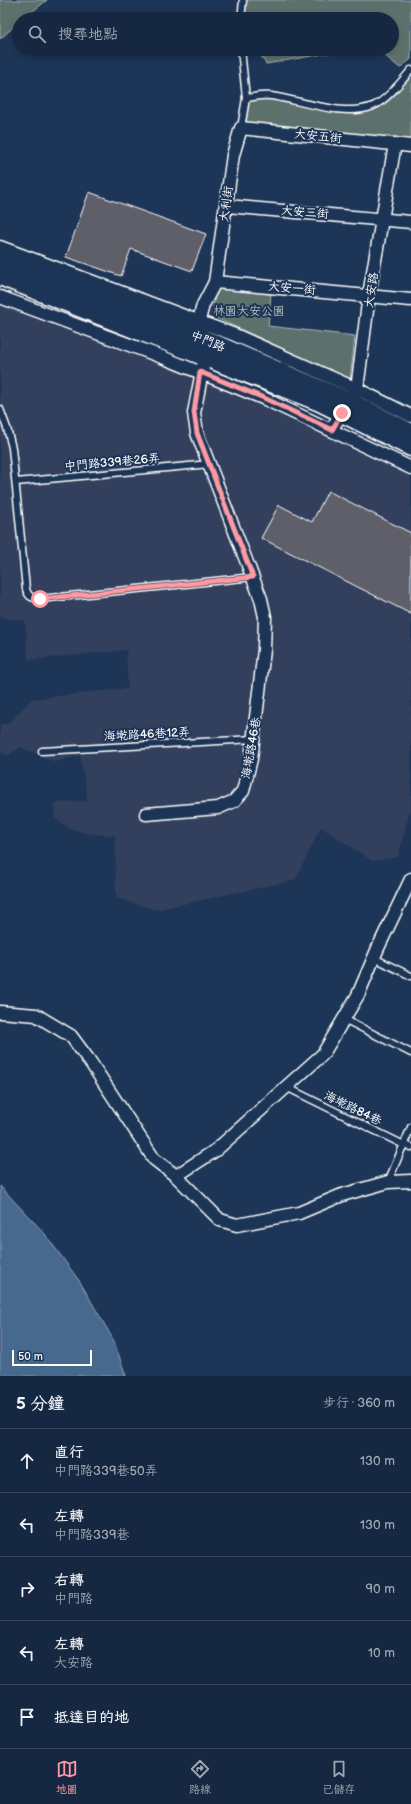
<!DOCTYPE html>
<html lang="zh-TW">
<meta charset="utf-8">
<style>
body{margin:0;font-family:"Balsamiq Sans","LXGW WenKai TC",sans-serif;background:#1f3048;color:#f1f3f6}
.scale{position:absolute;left:12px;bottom:10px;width:80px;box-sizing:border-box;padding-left:4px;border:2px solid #fff;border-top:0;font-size:11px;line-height:14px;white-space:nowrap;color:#fff;-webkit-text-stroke:3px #1d3557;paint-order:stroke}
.stop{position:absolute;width:12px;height:12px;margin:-9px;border:3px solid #ff9aa2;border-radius:50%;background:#fff}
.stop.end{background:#ff9aa2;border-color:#fff;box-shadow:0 1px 4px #0008}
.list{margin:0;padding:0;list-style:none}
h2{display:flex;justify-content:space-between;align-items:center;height:52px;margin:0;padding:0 16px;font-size:17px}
h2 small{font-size:13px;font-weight:400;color:#9ea6b1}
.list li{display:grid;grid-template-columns:26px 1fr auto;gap:12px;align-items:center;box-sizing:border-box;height:64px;padding:0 16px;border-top:1px solid #35445a}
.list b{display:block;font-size:15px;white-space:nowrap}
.list p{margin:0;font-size:13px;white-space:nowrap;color:#9ea6b1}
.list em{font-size:13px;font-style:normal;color:#9ea6b1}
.icon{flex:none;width:22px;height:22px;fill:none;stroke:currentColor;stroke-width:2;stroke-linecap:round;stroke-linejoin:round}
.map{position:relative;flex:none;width:411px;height:1376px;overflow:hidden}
.search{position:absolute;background:#162841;box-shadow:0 2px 6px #0003;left:12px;right:12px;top:12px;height:44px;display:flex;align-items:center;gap:10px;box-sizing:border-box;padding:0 14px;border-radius:22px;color:#9ea6b1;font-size:15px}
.sheet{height:372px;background:#162841}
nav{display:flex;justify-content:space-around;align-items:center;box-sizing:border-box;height:56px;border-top:1px solid #35445a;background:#162841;font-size:11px;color:#9ea6b1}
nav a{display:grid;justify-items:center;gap:2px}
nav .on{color:#ff9aa2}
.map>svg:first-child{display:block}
.built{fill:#31415d}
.green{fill:#5d716c;stroke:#aeb8b6}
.water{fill:#46698d;stroke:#90a5bb}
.building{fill:#5f5e6a;stroke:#fff}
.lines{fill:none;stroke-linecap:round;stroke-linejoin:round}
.lane-casing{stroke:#fff;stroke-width:9}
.street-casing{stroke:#fff;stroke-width:15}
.primary-casing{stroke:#fff;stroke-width:21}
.lane{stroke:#1d3557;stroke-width:6}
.street{stroke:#1d3557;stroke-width:12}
.primary{stroke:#1d3557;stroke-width:18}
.route{stroke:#ff9aa2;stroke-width:5}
.labels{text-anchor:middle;stroke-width:4;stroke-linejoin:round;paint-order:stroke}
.street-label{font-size:12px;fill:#fff;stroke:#1d3557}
.park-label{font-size:12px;fill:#b6bfbd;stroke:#1d3557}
</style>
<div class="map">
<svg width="411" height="1376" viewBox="0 0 411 1376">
<rect width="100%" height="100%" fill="#1d3557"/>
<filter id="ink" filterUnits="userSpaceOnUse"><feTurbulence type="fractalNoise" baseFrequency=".025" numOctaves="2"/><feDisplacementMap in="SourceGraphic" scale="8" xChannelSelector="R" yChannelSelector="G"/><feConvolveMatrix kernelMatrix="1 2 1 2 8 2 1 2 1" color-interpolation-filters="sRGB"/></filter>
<g filter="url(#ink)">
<!-- built -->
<path class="built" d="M0,304L216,382L411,477V806L398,857L372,861L321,827L295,880L156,910L116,898L115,836L87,833L70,829L55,818V803L88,801L80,755L55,762L20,747L7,756L0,751V724H7L32,699L128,688L126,650L28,660L25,621L0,617Z"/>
<!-- green -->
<g class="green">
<path d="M0,0H47L23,19H19V22L0,39Z"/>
<path d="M246,0H411V59L400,68L377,49H392V19H243Z"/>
<path d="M257,49H352L266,64Z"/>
<path d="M411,78V141L246,124L249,100L270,97L348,113L375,109Z"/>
<path d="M216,288L271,294L268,326L355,336L350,380L212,316Z"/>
</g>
<!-- water -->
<path class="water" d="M0,1186L45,1234L80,1282L114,1341L126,1376H0Z"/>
<!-- building -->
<g class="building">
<path d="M89,192L206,234L192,271L131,249L121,276L66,257Z"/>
<path d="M328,491L411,533V614L261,538L279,505L312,522Z"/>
</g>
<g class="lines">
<!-- lane casing -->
<g class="lane-casing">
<g id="lane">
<path d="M241,19L243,0"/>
<path d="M241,49L246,98L241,128"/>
<path d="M246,98C254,97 263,95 271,96C300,100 345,118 373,106C386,101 402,81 411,70"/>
<path d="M0,409L7,428L12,448L26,589C28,597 32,598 40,599L253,577"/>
<path d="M16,482L210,464"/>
<path d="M42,751L254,739"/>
<path d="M374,958L411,976"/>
<path d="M344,1019L411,1053"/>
<path d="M286,1087L404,1145L411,1147"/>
<path d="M388,1182L411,1127"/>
</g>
</g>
<!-- street casing -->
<g class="street-casing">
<g id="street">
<path d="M227,206L411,222"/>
<path d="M0,247L235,335L357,389L411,416"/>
<path d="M215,282L411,300"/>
<path d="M0,297L162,357L263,398L411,468"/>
<path d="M331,430L357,389L369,295L395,144"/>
<path d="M146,814L218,808L234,801L243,791L251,759L264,650L265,617L261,599L197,433L194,413L205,356L199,320L203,305L215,282L233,155L241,128L411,146"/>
<path d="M0,1012L36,1015L71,1036L91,1063L154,1159L176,1176L220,1220L237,1225L299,1213L342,1195L388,1182L411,1181"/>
<path d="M176,1176L216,1150L323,1054L358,995L378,948L411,879"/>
</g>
</g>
<!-- primary casing -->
<g class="primary-casing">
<g id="primary">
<path d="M0,260L201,338L350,402L411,433"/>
<path d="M0,276L320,402L411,447"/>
</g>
</g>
<!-- lane -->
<use href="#lane" class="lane"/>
<!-- street -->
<use href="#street" class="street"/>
<!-- primary -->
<use href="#primary" class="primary"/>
</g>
</g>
<g class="lines" filter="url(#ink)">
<!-- route -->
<path class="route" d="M40,599L253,577L197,433L194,412L200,372L264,398L332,430L342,413"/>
</g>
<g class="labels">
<!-- street labels -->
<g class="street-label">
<text transform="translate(318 136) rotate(6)" y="4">大安五街</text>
<text transform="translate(226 204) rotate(-82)" y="4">大利街</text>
<text transform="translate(305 212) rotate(5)" y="4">大安三街</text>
<text transform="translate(292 288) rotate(5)" y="4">大安一街</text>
<text transform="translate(371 290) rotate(-81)" y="4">大安路</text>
<text transform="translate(208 341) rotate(23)" y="4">中門路</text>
<text transform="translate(112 462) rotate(-5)" y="4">中門路339巷26弄</text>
<text transform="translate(147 734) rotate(-3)" y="4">海墘路46巷12弄</text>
<text transform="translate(251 748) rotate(-80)" y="4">海墘路46巷</text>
<text transform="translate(353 1108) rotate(26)" y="4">海墘路84巷</text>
</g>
<!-- park labels -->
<g class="park-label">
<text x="249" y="315">林園大安公園</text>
</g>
</g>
</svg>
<div class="scale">50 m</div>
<div class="stop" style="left:40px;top:599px"></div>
<div class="stop end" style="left:342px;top:413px"></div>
<div class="search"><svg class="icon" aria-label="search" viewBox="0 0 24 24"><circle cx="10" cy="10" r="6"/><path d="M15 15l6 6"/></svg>搜尋地點</div>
</div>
<section class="sheet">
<h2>5 分鐘<small>步行 · 360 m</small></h2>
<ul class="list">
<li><svg class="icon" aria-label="ahead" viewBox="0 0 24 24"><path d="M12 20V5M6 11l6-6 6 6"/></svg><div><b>直行</b><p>中門路339巷50弄</p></div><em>130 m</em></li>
<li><svg class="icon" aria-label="left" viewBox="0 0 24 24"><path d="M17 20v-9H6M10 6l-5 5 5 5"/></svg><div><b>左轉</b><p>中門路339巷</p></div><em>130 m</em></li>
<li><svg class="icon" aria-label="right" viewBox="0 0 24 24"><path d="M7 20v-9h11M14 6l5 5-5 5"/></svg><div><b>右轉</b><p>中門路</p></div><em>90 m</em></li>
<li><svg class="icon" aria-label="left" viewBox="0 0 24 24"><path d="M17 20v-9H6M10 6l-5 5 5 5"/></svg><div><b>左轉</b><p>大安路</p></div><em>10 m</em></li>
<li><svg class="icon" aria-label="arrive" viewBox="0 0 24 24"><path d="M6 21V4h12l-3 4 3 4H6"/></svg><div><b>抵達目的地</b></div></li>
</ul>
</section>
<nav>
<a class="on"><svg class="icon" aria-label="map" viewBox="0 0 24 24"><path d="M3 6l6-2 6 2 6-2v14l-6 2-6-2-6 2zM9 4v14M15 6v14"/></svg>地圖</a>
<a><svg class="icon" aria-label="directions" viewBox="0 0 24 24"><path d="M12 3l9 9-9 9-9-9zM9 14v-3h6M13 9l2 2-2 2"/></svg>路線</a>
<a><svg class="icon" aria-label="saved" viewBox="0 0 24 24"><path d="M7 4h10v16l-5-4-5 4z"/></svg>已儲存</a>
</nav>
